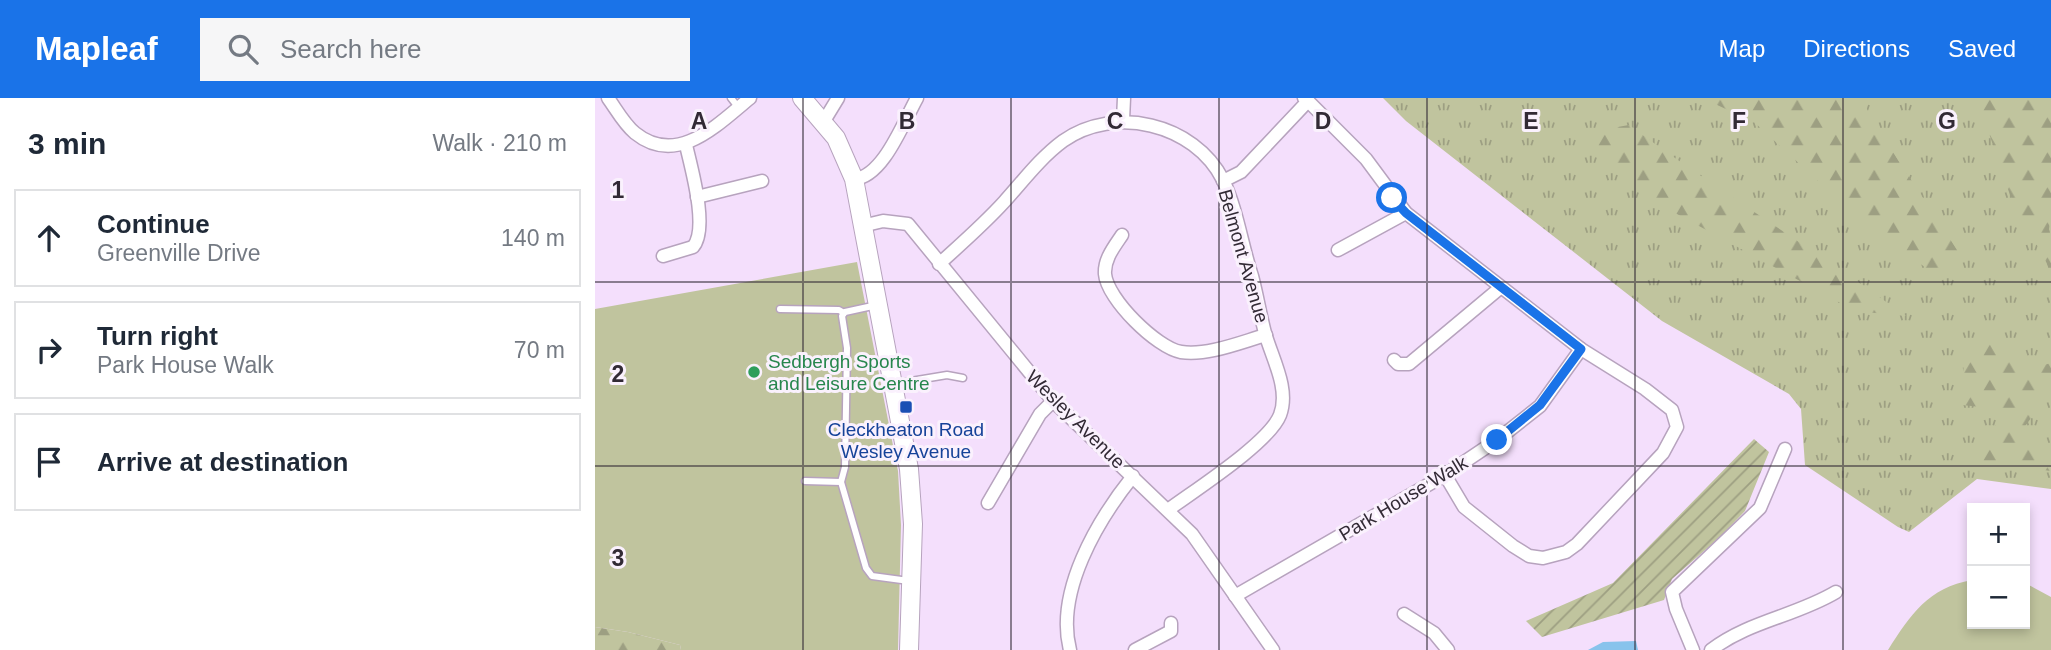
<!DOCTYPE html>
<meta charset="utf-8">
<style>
body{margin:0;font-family:Arial,sans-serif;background:#f6f6f7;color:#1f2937}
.controls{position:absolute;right:21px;bottom:21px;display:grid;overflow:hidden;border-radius:0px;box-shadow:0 4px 10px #0003}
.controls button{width:63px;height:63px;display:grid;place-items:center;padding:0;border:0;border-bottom:2px solid #e0e1e3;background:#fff;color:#1f2937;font:35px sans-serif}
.stop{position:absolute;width:21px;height:21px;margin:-16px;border:5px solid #1a73e8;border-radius:50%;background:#fff}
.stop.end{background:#1a73e8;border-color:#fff;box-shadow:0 2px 7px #0008}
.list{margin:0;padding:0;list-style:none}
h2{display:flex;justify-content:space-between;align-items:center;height:91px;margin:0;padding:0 28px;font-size:30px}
h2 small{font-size:23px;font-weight:400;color:#747a83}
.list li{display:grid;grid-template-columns:46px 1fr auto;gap:21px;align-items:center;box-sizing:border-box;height:98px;margin:0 14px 14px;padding:0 14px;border:2px solid #e0e1e3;border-radius:0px}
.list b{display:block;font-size:26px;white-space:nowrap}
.list p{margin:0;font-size:23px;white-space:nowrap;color:#747a83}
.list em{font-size:23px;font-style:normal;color:#747a83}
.icon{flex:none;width:38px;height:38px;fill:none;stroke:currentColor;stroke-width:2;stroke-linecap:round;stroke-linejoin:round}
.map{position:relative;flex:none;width:1456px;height:552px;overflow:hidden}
header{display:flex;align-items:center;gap:42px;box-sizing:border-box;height:98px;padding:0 35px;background:#1a73e8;color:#fff}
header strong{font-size:33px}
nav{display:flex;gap:38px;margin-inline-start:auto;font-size:24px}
.search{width:490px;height:63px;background:#f6f6f7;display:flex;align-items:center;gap:18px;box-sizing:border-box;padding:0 24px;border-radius:0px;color:#747a83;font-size:26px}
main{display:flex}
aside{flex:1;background:#fff}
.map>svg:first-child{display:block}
.grass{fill:url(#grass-tufts)}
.forest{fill:url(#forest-firs)}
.park{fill:#c0c49e}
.garden{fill:url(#garden-furrows)}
.water{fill:#88c3ec}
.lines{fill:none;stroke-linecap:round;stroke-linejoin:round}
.lane-casing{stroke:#b7a3be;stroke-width:9}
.street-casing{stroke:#b7a3be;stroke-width:15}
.secondary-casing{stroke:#b7a3be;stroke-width:20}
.lane{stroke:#fff;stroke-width:6}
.street{stroke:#fff;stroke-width:12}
.secondary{stroke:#fff;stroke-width:18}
.route{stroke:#1a73e8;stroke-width:9}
.grid{fill:none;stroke:#322a35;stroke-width:2;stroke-opacity:0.55}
.leisure-dot{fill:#2e9e5b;stroke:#faf1fd;stroke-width:2.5}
.transit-dot{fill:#1a4fb4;stroke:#faf1fd;stroke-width:2.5}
.labels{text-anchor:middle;stroke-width:6;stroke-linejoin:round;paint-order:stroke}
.street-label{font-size:19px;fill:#322a35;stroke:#faf1fd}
.leisure-label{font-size:19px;fill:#27864d;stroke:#faf1fd;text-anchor:start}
.transit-label{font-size:19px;fill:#164399;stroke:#faf1fd}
.grid-label{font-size:23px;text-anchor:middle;font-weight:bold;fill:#322a35;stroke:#faf1fd;stroke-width:6;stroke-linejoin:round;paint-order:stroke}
</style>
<header>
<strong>Mapleaf</strong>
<div class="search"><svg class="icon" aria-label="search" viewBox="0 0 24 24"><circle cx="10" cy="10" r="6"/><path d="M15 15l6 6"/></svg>Search here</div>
<nav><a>Map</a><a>Directions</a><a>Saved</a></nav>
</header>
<main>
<aside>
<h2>3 min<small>Walk · 210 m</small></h2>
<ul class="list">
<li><svg class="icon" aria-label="ahead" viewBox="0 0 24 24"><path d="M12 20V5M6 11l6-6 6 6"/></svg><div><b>Continue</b><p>Greenville Drive</p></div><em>140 m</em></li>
<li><svg class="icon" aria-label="right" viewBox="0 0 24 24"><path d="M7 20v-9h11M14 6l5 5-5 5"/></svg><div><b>Turn right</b><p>Park House Walk</p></div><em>70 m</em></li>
<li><svg class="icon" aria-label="arrive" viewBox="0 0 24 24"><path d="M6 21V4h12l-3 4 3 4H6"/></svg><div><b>Arrive at destination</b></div></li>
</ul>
</aside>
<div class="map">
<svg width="1456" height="552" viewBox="0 0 1456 552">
<defs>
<pattern id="grass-tufts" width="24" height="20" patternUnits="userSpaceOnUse" patternTransform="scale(1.75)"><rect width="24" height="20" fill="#c0c49e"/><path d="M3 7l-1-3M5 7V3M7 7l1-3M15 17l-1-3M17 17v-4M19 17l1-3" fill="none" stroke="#9d9f82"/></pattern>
<pattern id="forest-firs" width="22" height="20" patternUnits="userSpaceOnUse" patternTransform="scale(1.75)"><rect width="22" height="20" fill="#c0c49e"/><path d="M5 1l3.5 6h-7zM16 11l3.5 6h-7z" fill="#9d9f82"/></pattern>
<pattern id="garden-furrows" width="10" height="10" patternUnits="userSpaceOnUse" patternTransform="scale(1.75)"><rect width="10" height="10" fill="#c0c49e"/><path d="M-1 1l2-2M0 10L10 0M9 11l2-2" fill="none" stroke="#9d9f82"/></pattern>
</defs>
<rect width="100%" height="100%" fill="#f4dffc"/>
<!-- grass -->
<path class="grass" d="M788,0H1456V391L1382,381L1314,434L1303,429L1210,367L1206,311L1194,296L1067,223L811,23Z"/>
<!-- forest -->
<g class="forest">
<path d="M1107,0H1270L1273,16L1368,161L1349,181L1286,141L1159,24Z"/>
<path d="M1382,0H1456V114L1451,157L1456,162V173L1415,97Z"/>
<path d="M1034,27C1125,94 1220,152 1311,218L1260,213L1071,110L983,36Z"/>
<path d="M1392,242L1438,270L1456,265V293L1428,331L1456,363V373L1369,361L1415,312L1367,307L1369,257Z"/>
<path d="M0,529L33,534L85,547L86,552H0Z"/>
</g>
<!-- park -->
<g class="park">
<path d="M262,164L303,373L306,427L303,552H86L85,547L33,534L0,529V211Z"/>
<path d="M1377,482V526H1430V485L1456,499V552H1293C1316,516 1333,490 1377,482Z"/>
</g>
<!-- garden -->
<path class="garden" d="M1159,341L1174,354L1150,413L1124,440L1077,481L1069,502L947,539L931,523L1018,485Z"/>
<!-- water -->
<path class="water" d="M1041,543L1043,552H993L1008,544Z"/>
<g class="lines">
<!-- lane casing -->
<g class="lane-casing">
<g id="lane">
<path d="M136,0L143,9"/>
<path d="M185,211L244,212L249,215"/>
<path d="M298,286L352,277L368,280"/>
<path d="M210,383L246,384L271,470L277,478L314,483"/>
<path d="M246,384L250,369L252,250L247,218L250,214L282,207"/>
</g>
</g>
<!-- street casing -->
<g class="street-casing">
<g id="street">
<path d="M13,0C21,11 29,26 40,35C82,69 122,27 155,0"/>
<path d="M713,3L771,61L811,115L986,251L1050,291L1077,312L1082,329L1068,355L982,446L971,454L948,460L934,458L918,448L869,409L850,377"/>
<path d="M528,22L529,0"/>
<path d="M229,23L243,0"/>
<path d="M259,81C288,79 308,25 322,0"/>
<path d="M628,83L646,74L713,3L709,0"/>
<path d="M102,99L167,83"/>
<path d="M267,128L288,123L313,126L458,303L597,436L678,552"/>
<path d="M527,137C519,149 509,161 510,176C512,201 562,250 586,254C613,258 646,244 671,237"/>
<path d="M743,152L811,115"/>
<path d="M68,158L98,149C114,131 96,69 91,47"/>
<path d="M344,166C366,146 389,126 409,104C428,83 445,60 468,43C519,7 599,25 628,82C642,111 647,148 657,178C662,197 665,216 670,235C677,260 695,291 685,317C674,345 600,392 573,412"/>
<path d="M799,262L803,266H814L905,190"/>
<path d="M393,405L445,316L458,303"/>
<path d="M640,498L850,377L902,342L945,308L986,251"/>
<path d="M809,516L839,535L853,552"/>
<path d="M475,552C460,494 502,423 538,378"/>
<path d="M540,552L576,533V525"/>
<path d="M1098,552L1081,511L1077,494L1165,410L1190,351"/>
<path d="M1116,552C1154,523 1201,518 1241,494"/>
</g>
</g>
<!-- secondary casing -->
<g class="secondary-casing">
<path id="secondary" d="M207,0L241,40L259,81L314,371L318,426L314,552"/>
</g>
<!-- lane -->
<use href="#lane" class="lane"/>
<!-- street -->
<use href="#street" class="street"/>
<!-- secondary -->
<use href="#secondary" class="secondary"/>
</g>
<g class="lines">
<!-- route -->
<path class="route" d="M797,100L811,115L986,251L945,307L902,342"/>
</g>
<!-- grid -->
<path class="grid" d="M208,0V552M416,0V552M624,0V552M832,0V552M1040,0V552M1248,0V552M0,184H1456M0,368H1456"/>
<!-- markers -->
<circle class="leisure-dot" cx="159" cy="274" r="7"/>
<rect class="transit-dot" x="304" y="302" width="14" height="14" rx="3.5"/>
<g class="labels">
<!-- street labels -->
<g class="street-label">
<text transform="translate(649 158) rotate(74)" y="7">Belmont Avenue</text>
<text transform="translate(481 321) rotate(45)" y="7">Wesley Avenue</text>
<text transform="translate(808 400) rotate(-31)" y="7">Park House Walk</text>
</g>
<!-- leisure labels -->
<g class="leisure-label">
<text x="173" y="270">Sedbergh Sports<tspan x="173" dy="22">and Leisure Centre</tspan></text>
</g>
<!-- transit labels -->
<g class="transit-label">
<text x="311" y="338">Cleckheaton Road<tspan x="311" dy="22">Wesley Avenue</tspan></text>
</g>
</g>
<g class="grid-label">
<text x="104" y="31">A</text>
<text x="312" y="31">B</text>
<text x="520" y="31">C</text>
<text x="728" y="31">D</text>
<text x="936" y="31">E</text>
<text x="1144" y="31">F</text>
<text x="1352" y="31">G</text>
<text x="23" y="100">1</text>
<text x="23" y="284">2</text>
<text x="23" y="468">3</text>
</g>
</svg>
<div class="controls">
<button>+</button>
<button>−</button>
</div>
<div class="stop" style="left:797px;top:100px"></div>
<div class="stop end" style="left:902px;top:342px"></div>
</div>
</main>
